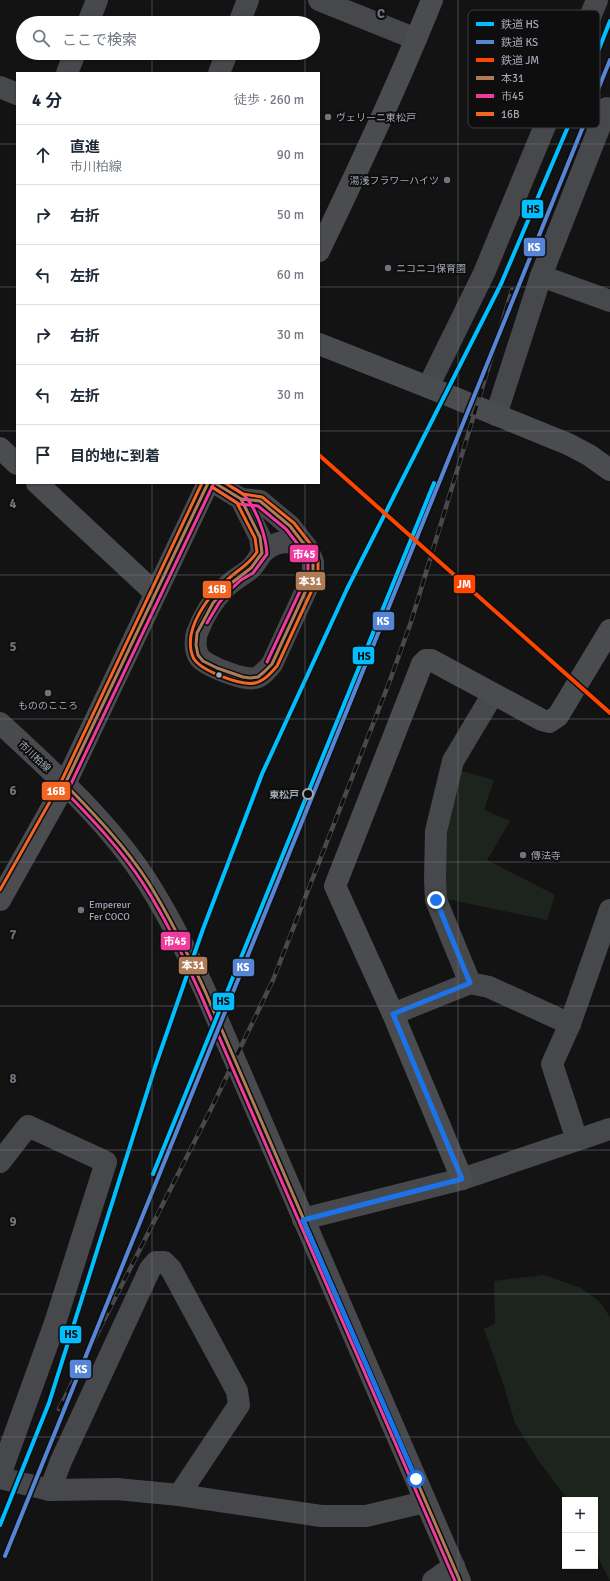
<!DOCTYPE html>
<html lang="ja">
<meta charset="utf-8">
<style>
body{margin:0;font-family:Signika,"Noto Sans JP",sans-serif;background:#f6f6f7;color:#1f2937}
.controls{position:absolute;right:12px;bottom:12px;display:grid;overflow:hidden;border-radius:0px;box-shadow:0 1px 3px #0004}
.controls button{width:36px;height:36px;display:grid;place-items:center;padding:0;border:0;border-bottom:1px solid #e0e1e3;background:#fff;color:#1f2937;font:20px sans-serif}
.stop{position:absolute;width:12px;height:12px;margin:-9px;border:3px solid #1a73e8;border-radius:50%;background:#fff}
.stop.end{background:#1a73e8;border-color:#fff;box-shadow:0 1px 4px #0008}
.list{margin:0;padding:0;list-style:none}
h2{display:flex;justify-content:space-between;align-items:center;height:52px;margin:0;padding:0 16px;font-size:17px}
h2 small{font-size:13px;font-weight:400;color:#747a83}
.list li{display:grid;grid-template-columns:26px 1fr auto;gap:12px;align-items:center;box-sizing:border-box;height:60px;padding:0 16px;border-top:1px solid #e0e1e3}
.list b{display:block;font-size:15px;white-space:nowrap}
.list p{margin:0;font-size:13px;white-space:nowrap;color:#747a83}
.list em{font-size:13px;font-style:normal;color:#747a83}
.icon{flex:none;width:22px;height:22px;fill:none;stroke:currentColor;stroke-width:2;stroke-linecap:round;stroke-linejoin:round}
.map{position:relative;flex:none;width:610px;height:1581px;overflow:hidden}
.search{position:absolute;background:#fff;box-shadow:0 1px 3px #0004;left:16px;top:16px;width:304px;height:44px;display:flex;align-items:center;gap:10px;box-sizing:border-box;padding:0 14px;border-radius:22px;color:#747a83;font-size:15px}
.panel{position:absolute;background:#fff;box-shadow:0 1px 3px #0004;left:16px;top:72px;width:304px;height:412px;border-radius:0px}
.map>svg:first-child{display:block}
.green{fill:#1d241e}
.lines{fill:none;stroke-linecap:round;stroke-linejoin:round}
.street{stroke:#47484c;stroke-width:22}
.secondary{stroke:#4b4c50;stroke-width:22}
.primary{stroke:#494a4e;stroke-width:22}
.rail-casing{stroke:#48494c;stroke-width:4.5}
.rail{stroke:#0e0e0f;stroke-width:3;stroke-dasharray:9;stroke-linecap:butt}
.bus-1-casing{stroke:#0e0e0f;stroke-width:6}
.bus-2-casing{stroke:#0e0e0f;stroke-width:6}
.bus-3-casing{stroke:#0e0e0f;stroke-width:6}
.bus-1{stroke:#b07c57;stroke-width:3}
.bus-2{stroke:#f13a9d;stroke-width:3}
.bus-3{stroke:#f26522;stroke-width:3}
.rail-1-casing{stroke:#0e0e0f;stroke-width:7}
.rail-2-casing{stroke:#0e0e0f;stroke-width:7}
.rail-3-casing{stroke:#0e0e0f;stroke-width:7}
.rail-1{stroke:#00bfff;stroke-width:4}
.rail-2{stroke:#5685d5;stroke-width:4}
.rail-3{stroke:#ff4500;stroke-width:4}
.route{stroke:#1a73e8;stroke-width:5}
.grid{fill:none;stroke:#71747d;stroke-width:1;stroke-opacity:0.55}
.poi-dot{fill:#71747d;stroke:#0e0e0f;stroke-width:1.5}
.bus-dot{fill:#a4a8b5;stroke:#0e0e0f;stroke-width:1.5}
.stop-dot{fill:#0e0e0f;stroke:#a4a8b5;stroke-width:2}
.labels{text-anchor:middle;stroke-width:4;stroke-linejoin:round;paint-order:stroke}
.poi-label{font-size:10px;fill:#a4a8b5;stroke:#0e0e0f;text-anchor:start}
.street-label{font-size:10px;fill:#a4a8b5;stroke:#0e0e0f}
.stop-label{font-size:10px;font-weight:bold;fill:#a4a8b5;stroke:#0e0e0f;text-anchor:end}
.key{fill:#0e0e0f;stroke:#3b3c41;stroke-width:1}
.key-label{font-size:11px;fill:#a4a8b5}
.grid-label{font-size:13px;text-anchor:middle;font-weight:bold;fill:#71747d;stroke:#0e0e0f;stroke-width:4;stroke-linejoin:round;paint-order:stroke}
.line-badge{stroke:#0e0e0f;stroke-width:1.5}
.badge-label{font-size:11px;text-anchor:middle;font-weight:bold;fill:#fff}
.pale-badge-label{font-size:11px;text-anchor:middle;font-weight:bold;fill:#111}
</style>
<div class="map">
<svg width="610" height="1581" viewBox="0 0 610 1581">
<rect width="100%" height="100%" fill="#131314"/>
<!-- green -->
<g class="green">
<path d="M459,770L494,780L484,810L510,821L487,860L555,895L547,920L446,899L443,836Z"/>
<path d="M544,1275L581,1288L600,1302L610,1317V1581L595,1551V1500H568L538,1460L515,1423L504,1386L484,1329L495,1324L494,1281Z"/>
</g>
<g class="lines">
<!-- street -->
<g class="street">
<path d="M319,0L416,39"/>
<path d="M88,23L97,0"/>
<path d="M239,23L248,0"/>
<path d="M67,73L75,53"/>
<path d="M219,73L227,53"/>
<path d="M0,87L17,94"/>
<path d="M541,276L610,301"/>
<path d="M428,387L484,273L597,0"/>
<path d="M496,415L541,276L607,108L610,109"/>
<path d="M215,483L241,499L260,501L290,526L307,548L313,562V575L272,664C267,670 262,676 255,678C244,681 206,666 199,657C195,651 195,640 197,633C203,617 214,599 226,587C233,580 241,576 249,570C254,566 258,559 262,553L260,537L241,499"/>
<path d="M262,553C277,539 289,540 307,548"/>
<path d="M493,694L453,761L436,831L435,879L436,900L470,983L489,987L570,1024"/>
<path d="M393,1014L470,983"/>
<path d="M577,1140L552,1064L570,1024L610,910"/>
<path d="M0,1162L28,1126L106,1162L55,1323L0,1475"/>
<path d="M303,1219L462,1179L610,1129"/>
<path d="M0,1478L50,1490L117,1489L179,1495L321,1516H366L425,1502"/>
<path d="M50,1490L61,1461L150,1269L156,1262H164L171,1269L237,1391L239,1405L179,1495"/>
<path d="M433,1581L454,1566"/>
</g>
<!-- secondary -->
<g class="secondary">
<path d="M319,251C359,168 398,85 432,0"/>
<path d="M319,344L428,387L568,444L589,455L610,470"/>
<path d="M0,448L17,464"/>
<path d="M37,483L155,593"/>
<path d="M0,900L65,784L208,483"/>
<path d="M462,1179L393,1014L335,886L422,664L426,660H431L542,720L549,722L558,716L610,630"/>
</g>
<!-- primary -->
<path class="primary" d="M0,723C53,772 109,822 148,883C170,918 188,954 205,991L460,1581"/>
<!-- rail casing -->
<g class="rail-casing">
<path id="rail" d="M59,1409L210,1111L273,980L389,683L411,622L512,290"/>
</g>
<!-- rail -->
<use href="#rail" class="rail"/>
<!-- bus-1 casing -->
<g class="bus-1-casing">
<g id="bus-1">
<path d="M215,483L241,499"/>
<path d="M241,499L260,501L290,526L307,548L313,562V575L272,664L264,672L258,677L250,678L243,677L217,668L203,661L198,655L196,645L197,633L213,603L229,585L251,568L262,553L260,537Z"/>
<path d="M65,784C95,815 125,846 148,882C170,917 188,954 205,991L460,1581"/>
<path d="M65,784L208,483"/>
</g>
</g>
<!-- bus-2 casing -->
<g class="bus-2-casing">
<g id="bus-2">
<path d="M212,487L239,504L258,506L286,529L303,551L308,563V574L267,662"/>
<path d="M207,623L219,603L230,590L241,580L253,573L267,554C266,536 257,510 245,496C241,492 235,489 230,486"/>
<path d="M70,786L213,485"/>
<path d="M61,787C91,818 121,849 144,885C166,919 183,956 200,993L455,1581"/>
</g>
</g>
<!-- bus-3 casing -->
<g class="bus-3-casing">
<g id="bus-3">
<path d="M212,487L237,503L255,538L257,552C247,567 238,569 226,581C211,593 195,615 191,635C190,642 190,652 194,659C202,671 241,686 255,683C264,681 271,673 277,666L318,577V561L312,546L294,523L262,497L243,494L225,483"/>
<path d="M0,890L61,782L202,483"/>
</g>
</g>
<!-- bus-1 -->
<use href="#bus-1" class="bus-1"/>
<!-- bus-2 -->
<use href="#bus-2" class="bus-2"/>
<!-- bus-3 -->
<use href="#bus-3" class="bus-3"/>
<!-- rail-1 casing -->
<g class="rail-1-casing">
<g id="rail-1">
<path d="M153,1174L434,483"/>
<path d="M0,1525L49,1403L155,1067L203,929L262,774L347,589L501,284L573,115L610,21"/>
</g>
</g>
<!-- rail-2 casing -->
<g class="rail-2-casing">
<path id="rail-2" d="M5,1556L610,60"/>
</g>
<!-- rail-3 casing -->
<g class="rail-3-casing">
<path id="rail-3" d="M319,455L610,713"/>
</g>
<!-- rail-1 -->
<use href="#rail-1" class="rail-1"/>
<!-- rail-2 -->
<use href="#rail-2" class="rail-2"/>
<!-- rail-3 -->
<use href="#rail-3" class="rail-3"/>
</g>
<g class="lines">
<!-- route -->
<path class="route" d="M416,1479L303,1220L462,1179L393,1014L470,983L436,900"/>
</g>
<!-- grid -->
<path class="grid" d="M152,0V23M305,0V23M458,0V1581M152,53V73M305,53V73M0,144H17M319,144H610M0,287H17M319,287H610M0,431H17M319,431H610M152,483V1581M305,483V1581M0,575H610M0,719H610M0,862H610M0,1006H610M0,1150H610M0,1294H610M0,1437H610"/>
<!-- markers -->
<g class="poi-dot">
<circle cx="328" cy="117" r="4"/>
<circle cx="447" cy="180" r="4"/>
<circle cx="388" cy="268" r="4"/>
<circle cx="48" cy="693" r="4"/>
<circle cx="523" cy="855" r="4"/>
<circle cx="81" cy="910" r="4"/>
</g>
<circle class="bus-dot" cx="219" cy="675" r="3.5"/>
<circle class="stop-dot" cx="308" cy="794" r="5"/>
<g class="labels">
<!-- poi labels -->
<g class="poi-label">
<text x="336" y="121">ヴェリーニ東松戸</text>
<text x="439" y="184" text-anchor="end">湯浅フラワーハイツ</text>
<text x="396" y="272">ニコニコ保育園</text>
<text x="48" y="709" text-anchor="middle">もののこころ</text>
<text x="531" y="859">傳法寺</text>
<text x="89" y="908">Empereur<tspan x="89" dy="12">Fer COCO</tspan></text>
</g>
<!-- street labels -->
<g class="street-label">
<text transform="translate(35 756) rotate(43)" y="4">市川柏線</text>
</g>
<!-- stop labels -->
<g class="stop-label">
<text x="299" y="798">東松戸</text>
</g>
</g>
<!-- legend -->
<rect x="468" y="10" width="132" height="118" rx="6" class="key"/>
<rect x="476" y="22" width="18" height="4" fill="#00bfff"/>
<rect x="476" y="40" width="18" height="4" fill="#5685d5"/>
<rect x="476" y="58" width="18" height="4" fill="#ff4500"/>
<rect x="476" y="76" width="18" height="4" fill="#b07c57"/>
<rect x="476" y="94" width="18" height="4" fill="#f13a9d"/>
<rect x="476" y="112" width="18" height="4" fill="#f26522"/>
<g class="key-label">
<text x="501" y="28">鉄道 HS</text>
<text x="501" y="46">鉄道 KS</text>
<text x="501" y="64">鉄道 JM</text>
<text x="501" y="82">本31</text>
<text x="501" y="100">市45</text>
<text x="501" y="118">16B</text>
</g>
<g class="grid-label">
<text x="381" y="18">C</text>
<text x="13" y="508">4</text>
<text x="13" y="651">5</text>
<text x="13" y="795">6</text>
<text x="13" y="939">7</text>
<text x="13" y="1083">8</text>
<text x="13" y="1226">9</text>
</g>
<g class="line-badge">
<rect x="521" y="199" width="23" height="20" rx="4" fill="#00bfff"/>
<rect x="523" y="237" width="23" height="20" rx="4" fill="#5685d5"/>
<rect x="289" y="544" width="30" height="19" rx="4" fill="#f13a9d"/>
<rect x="295" y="571" width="31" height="20" rx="4" fill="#b07c57"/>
<rect x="453" y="574" width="23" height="20" rx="4" fill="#ff4500"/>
<rect x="202" y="580" width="30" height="19" rx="4" fill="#f26522"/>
<rect x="372" y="611" width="23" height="20" rx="4" fill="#5685d5"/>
<rect x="352" y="646" width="23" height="19" rx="4" fill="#00bfff"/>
<rect x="41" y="781" width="30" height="20" rx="4" fill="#f26522"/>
<rect x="160" y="931" width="31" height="20" rx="4" fill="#f13a9d"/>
<rect x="178" y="956" width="30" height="19" rx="4" fill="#b07c57"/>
<rect x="232" y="958" width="23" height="19" rx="4" fill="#5685d5"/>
<rect x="212" y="992" width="23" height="19" rx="4" fill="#00bfff"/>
<rect x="59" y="1325" width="23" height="19" rx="4" fill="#00bfff"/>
<rect x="69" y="1359" width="23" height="20" rx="4" fill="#5685d5"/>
</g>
<g class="badge-label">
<text x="534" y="251">KS</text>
<text x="304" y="558">市45</text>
<text x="310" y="585">本31</text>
<text x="464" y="588">JM</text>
<text x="217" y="593">16B</text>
<text x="383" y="625">KS</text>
<text x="56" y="795">16B</text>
<text x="175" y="945">市45</text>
<text x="193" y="969">本31</text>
<text x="243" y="971">KS</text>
<text x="81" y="1373">KS</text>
</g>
<g class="pale-badge-label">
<text x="533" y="213">HS</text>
<text x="364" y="660">HS</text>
<text x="223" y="1005">HS</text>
<text x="71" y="1338">HS</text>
</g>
</svg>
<div class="controls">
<button>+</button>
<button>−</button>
</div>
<div class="stop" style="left:416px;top:1479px"></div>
<div class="stop end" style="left:436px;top:900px"></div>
<div class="search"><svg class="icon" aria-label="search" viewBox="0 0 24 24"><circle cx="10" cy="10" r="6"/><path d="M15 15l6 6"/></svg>ここで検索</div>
<section class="panel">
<h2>4 分<small>徒歩 · 260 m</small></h2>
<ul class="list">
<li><svg class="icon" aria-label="ahead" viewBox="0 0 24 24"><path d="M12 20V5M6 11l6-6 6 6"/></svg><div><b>直進</b><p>市川柏線</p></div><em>90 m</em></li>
<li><svg class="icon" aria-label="right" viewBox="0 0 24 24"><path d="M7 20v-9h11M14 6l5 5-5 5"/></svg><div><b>右折</b></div><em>50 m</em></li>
<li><svg class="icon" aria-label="left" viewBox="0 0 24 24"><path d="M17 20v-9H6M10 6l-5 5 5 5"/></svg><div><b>左折</b></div><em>60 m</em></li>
<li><svg class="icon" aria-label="right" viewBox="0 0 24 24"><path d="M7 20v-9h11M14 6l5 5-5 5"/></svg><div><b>右折</b></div><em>30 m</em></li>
<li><svg class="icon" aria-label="left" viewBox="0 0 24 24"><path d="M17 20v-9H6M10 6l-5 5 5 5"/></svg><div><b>左折</b></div><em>30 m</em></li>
<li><svg class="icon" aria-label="arrive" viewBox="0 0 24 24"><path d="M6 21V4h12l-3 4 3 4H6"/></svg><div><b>目的地に到着</b></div></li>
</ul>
</section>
</div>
